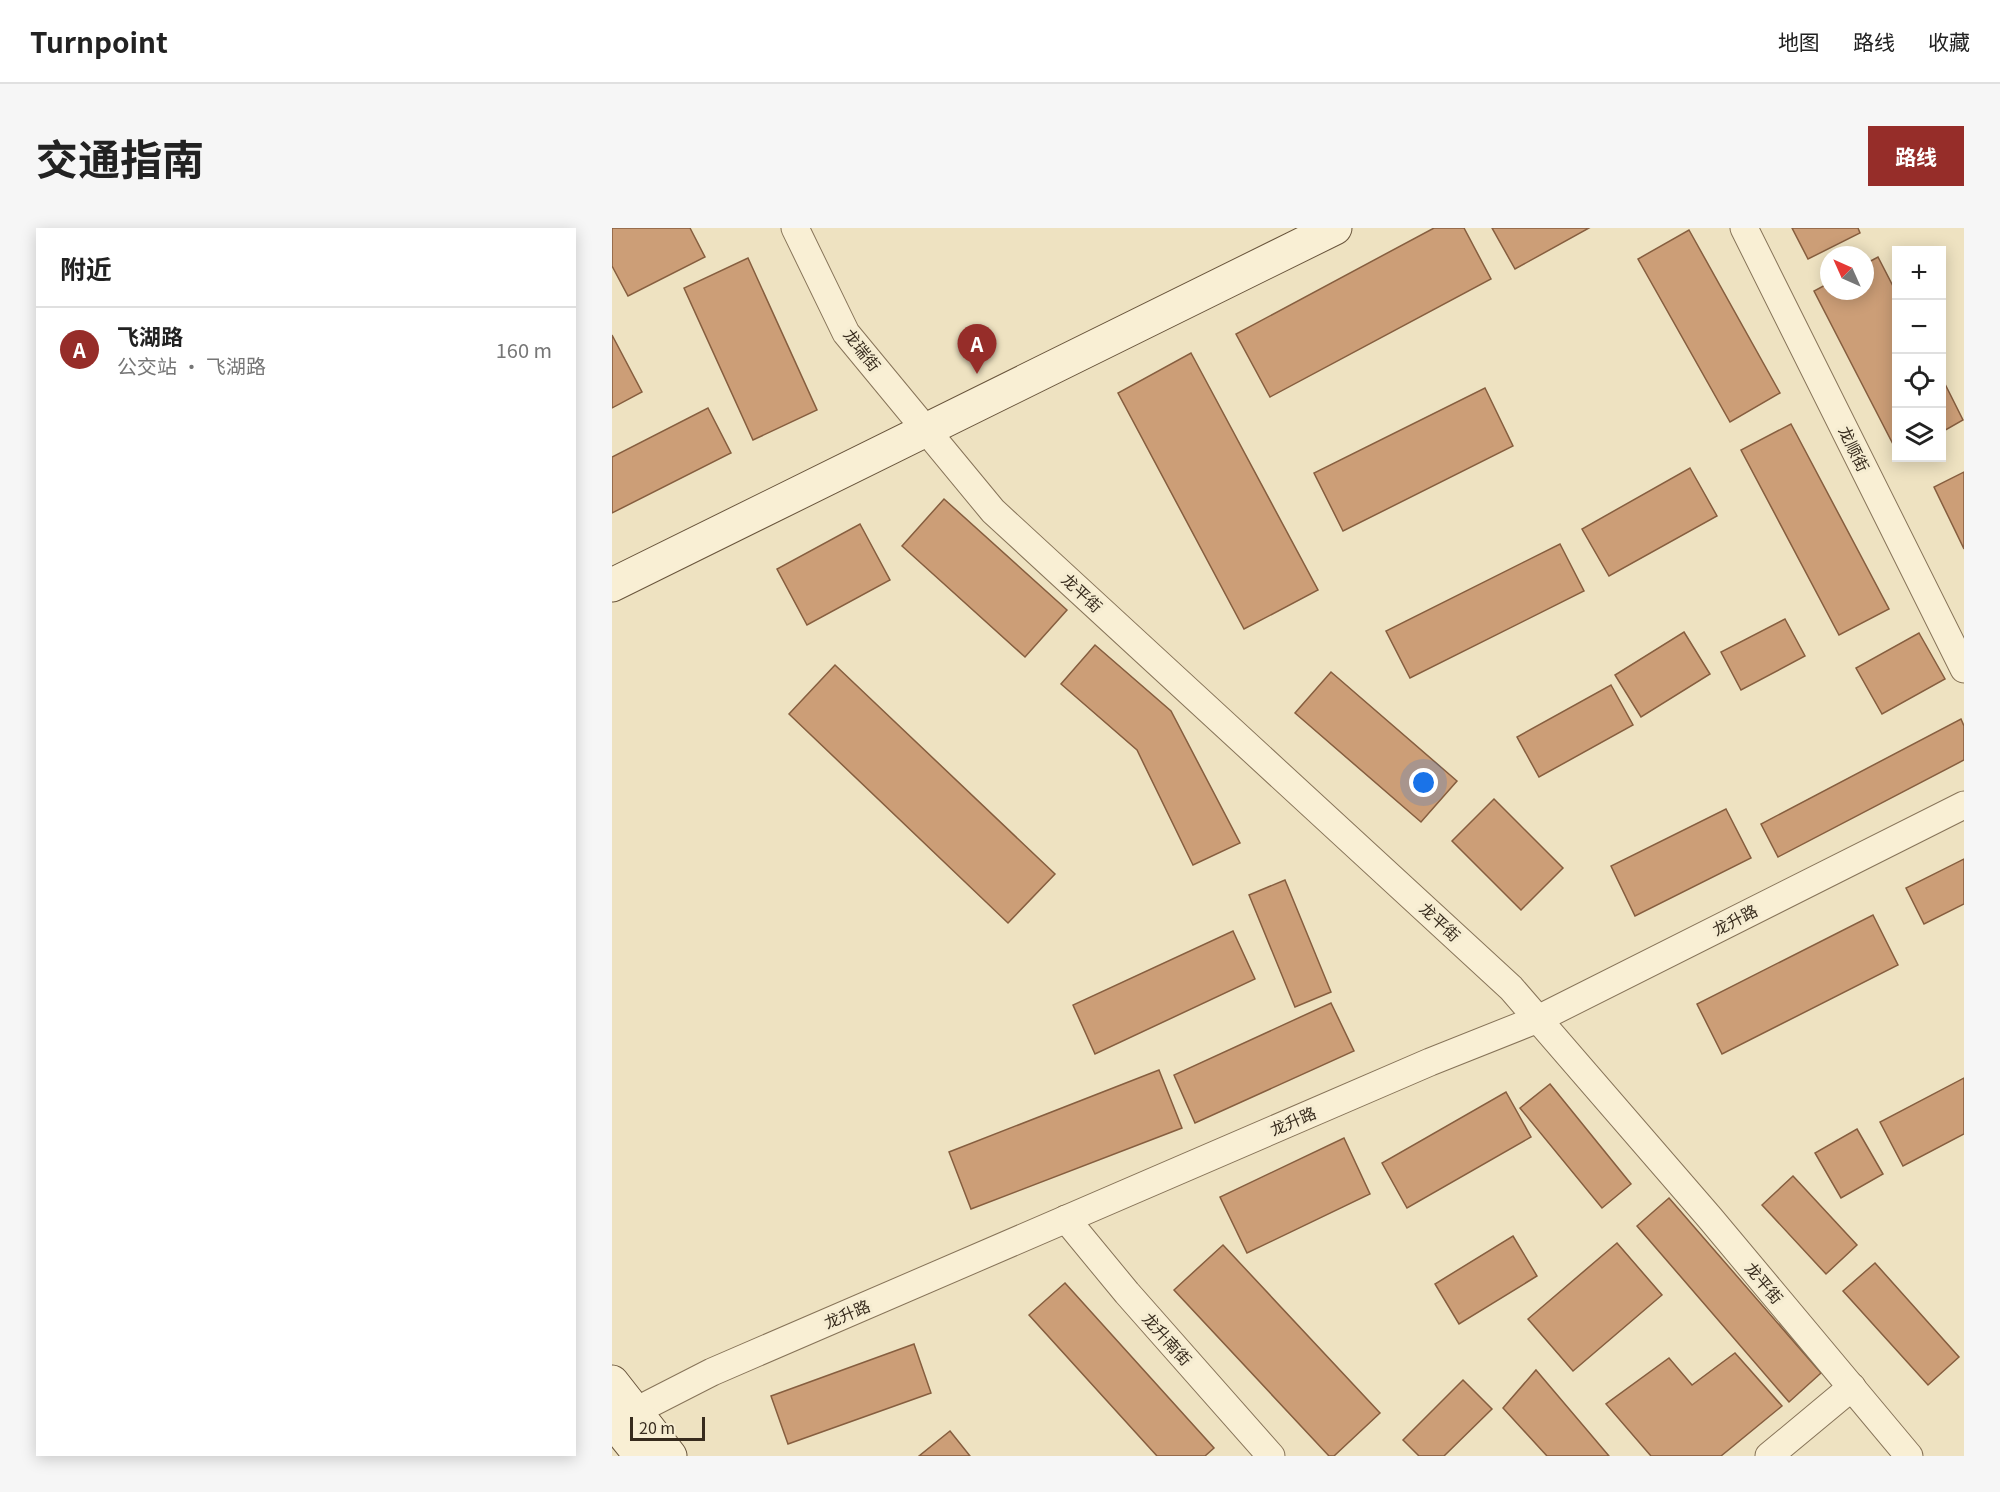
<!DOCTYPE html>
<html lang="zh">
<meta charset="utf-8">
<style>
body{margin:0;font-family:Georgia,"Noto Sans SC",serif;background:#f6f6f6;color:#222}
.controls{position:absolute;right:18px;top:18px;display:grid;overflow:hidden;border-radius:0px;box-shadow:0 3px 15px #0003}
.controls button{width:54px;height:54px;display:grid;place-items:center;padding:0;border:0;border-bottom:2px solid #e0e0e0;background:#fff;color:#222;font:30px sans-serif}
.compass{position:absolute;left:1208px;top:18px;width:54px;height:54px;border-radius:50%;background:#fff;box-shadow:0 3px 15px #0003;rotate:315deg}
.scale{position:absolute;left:18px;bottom:15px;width:75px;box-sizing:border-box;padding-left:6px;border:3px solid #372b1d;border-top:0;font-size:16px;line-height:21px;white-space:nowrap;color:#372b1d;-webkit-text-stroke:4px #f5ecd1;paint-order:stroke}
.you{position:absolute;left:812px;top:555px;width:21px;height:21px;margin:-15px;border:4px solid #fff;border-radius:50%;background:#1a73e8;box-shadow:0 0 0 9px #1a73e833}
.badge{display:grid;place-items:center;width:39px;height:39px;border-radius:50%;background:#962d29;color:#fff;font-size:20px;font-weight:700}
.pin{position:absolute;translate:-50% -50px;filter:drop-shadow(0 2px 3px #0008)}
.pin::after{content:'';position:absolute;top:32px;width:21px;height:18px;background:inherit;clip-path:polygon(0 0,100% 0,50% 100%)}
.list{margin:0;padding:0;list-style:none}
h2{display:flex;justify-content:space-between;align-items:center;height:78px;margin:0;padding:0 24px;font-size:26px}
h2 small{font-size:20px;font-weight:400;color:#767676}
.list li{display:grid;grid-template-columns:39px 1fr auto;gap:18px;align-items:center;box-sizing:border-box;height:84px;padding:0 24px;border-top:2px solid #e0e0e0}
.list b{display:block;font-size:22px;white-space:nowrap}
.list p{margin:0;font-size:20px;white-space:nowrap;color:#767676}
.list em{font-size:20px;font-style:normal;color:#767676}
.icon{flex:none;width:33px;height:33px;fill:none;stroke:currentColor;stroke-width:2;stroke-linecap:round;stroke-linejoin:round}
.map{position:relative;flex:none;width:1352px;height:1228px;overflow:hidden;border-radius:0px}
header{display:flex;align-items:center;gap:36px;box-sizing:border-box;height:84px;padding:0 30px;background:#fff;border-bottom:2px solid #e0e0e0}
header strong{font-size:28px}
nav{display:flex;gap:33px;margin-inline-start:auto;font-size:21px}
.intro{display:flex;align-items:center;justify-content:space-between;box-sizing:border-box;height:144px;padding:0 36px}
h1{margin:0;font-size:42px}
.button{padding:15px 27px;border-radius:0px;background:#962d29;color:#fff;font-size:21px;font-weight:700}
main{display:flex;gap:36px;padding:0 36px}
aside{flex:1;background:#fff;border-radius:0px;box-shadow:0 3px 15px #0003}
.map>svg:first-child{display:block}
.building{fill:#cc9e77;stroke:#865e3f;stroke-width:1.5}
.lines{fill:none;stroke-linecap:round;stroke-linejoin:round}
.street-casing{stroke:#877459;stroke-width:29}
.secondary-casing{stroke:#69553c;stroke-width:35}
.street{stroke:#f9efd4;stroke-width:27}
.secondary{stroke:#f9efd4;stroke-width:33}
.labels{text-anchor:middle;stroke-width:6;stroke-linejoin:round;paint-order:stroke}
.street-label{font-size:16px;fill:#372b1d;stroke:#f5ecd1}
</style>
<header>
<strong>Turnpoint</strong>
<nav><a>地图</a><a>路线</a><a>收藏</a></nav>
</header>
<div class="intro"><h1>交通指南</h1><a class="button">路线</a></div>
<main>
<aside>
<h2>附近<small></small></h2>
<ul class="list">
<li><span class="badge">A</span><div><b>飞湖路</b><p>公交站 · 飞湖路</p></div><em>160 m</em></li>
</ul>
</aside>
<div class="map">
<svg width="1352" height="1228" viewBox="0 0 1352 1228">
<rect width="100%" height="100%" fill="#eee2c1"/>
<!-- building -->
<g class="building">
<path d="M0,0H78L93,29L16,68L0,38Z"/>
<path d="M822,0H852L879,51L658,169L624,106Z"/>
<path d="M880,0H977L903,41Z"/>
<path d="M1180,0H1246L1248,5L1196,31Z"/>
<path d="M1077,2L1168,165L1118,194L1026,31Z"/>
<path d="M1266,29L1284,64V222L1202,63L1217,55V63H1253V36Z"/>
<path d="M136,30L205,182L141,212L72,60Z"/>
<path d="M0,107L30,164L0,180Z"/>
<path d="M579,125L706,362L632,401L506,165Z"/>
<path d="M1330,150L1351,192L1330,204Z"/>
<path d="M873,160L901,218L731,303L702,245Z"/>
<path d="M96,180L119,225L0,285V229Z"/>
<path d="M1179,196L1277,381L1227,407L1129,222Z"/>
<path d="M1078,240L1105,288L997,348L970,301Z"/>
<path d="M1352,244V321L1322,259Z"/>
<path d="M332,271L455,382L413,429L290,318Z"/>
<path d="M248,296L278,352L195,397L165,341Z"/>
<path d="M948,316L972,363L798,450L774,403Z"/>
<path d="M1173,391L1193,428L1129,462L1109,424Z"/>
<path d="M1072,404L1098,446L1029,489L1003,447Z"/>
<path d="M1307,405L1333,451L1270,486L1244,440Z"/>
<path d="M483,417L559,483L628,615L581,637L525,522L449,456Z"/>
<path d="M223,437L443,646L396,695L177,486Z"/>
<path d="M719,444L845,553L809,594L683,485Z"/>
<path d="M999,457L1021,497L927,549L905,509Z"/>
<path d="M1349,491L1352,498V532L1166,629L1149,596Z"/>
<path d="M882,571L951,640L909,682L840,613Z"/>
<path d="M1114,581L1139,630L1023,688L999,638Z"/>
<path d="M1352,631V676L1312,696L1294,660Z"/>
<path d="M673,652L719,764L683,779L637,667Z"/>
<path d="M1261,687L1286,737L1110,826L1085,776Z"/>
<path d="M621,703L643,751L483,826L461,777Z"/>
<path d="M719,775L742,823L583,895L562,847Z"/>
<path d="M547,842L570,900L359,981L337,924Z"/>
<path d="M1352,850V906L1291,938L1268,894Z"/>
<path d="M938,856L1019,956L990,980L908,880Z"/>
<path d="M894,864L919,909L795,980L770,935Z"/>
<path d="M1245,901L1271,946L1229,970L1203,925Z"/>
<path d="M732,910L758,966L635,1025L608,969Z"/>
<path d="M1181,948L1245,1017L1214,1046L1150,977Z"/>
<path d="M1057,970L1209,1145L1177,1174L1025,998Z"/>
<path d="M901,1008L925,1048L847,1096L823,1056Z"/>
<path d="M1005,1015L1050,1067L961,1143L916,1091Z"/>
<path d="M611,1017L768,1185L722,1228H717L562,1062Z"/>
<path d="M1263,1035L1347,1129L1316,1157L1231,1063Z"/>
<path d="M453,1055L602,1220L593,1228H545L417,1087Z"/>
<path d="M302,1116L319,1165L176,1216L159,1168Z"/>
<path d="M1123,1125L1170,1178L1109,1228H1039L994,1176L1057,1130L1080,1157Z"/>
<path d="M924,1142L997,1228H935L891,1180Z"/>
<path d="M851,1152L880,1181L832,1228H807L791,1212Z"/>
<path d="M338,1203L358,1228H307Z"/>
</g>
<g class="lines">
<!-- street casing -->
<g class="street-casing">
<g id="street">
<path d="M183,0L234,105L381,283L899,760L1098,990L1297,1228"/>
<path d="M1132,0L1352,441"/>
<path d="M454,991L515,1065L659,1228"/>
<path d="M6,1192L100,1144L818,834L926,791L1352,577"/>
<path d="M1157,1228L1240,1159"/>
</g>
</g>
<!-- secondary casing -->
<g class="secondary-casing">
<g id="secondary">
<path d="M0,357L723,0"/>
<path d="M0,1154L58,1228"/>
<path d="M0,1192L29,1228"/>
</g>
</g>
<!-- street -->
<use href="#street" class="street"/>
<!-- secondary -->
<use href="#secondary" class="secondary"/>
</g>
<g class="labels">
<!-- street labels -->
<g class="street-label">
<text transform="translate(250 122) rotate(52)" y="6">龙瑞街</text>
<text transform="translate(1242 221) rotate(64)" y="6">龙顺街</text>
<text transform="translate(470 365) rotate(43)" y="6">龙平街</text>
<text transform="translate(1123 692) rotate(-27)" y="6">龙升路</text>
<text transform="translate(828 694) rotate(43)" y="6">龙平街</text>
<text transform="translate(681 893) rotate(-23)" y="6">龙升路</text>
<text transform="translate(1152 1055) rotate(50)" y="6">龙平街</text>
<text transform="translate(235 1086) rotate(-23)" y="6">龙升路</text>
<text transform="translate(555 1111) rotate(48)" y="6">龙升南街</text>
</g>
</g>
</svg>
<div class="controls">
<button>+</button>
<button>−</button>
<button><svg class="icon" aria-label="locate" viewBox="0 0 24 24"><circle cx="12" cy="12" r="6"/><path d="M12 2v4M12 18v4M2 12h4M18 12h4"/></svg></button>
<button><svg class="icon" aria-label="layers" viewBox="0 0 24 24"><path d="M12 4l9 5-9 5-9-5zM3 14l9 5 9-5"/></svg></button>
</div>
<svg class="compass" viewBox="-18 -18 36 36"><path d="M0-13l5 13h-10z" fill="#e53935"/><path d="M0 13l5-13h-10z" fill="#767676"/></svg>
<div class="scale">20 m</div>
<div class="you"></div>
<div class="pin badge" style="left:365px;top:146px">A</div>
</div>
</main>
